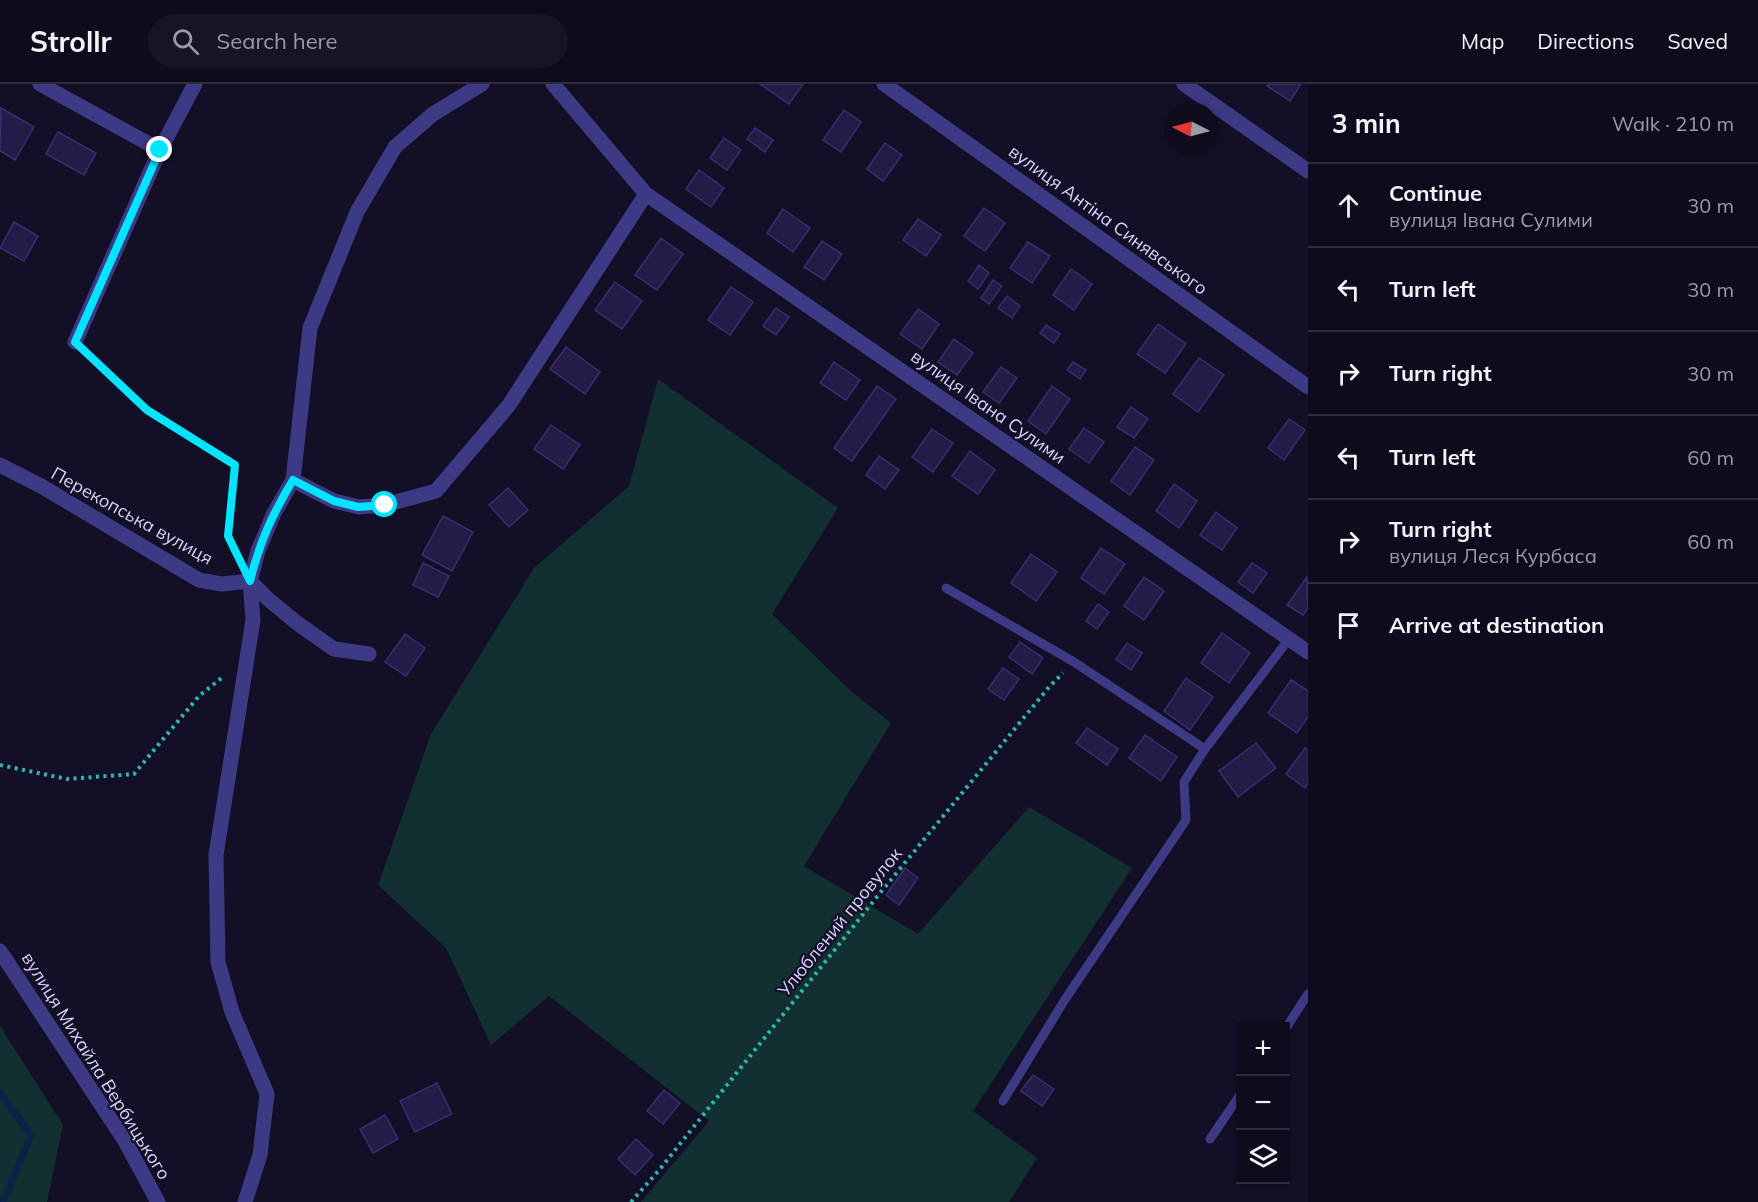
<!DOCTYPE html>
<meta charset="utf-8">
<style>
body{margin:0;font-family:Mulish,sans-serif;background:#171425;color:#f1f3f6}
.controls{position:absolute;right:18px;bottom:18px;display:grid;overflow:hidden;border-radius:0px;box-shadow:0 3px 9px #0003}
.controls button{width:54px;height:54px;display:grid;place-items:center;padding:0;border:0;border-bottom:2px solid #2e2b3b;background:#0e0b1c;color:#f1f3f6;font:30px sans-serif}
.compass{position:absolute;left:1164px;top:18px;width:54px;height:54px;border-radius:50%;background:#0e0b1c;box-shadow:0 3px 9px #0003;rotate:276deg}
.stop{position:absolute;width:18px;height:18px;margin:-14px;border:4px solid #00e5ff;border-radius:50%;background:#fff}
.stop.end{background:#00e5ff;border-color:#fff;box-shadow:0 2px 6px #0008}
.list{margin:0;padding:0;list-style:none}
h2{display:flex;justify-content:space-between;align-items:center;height:78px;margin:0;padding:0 24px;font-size:26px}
h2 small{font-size:20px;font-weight:400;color:#9b9ba3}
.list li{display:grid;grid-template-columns:39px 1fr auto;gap:18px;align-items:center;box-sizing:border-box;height:84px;padding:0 24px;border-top:2px solid #2e2b3b}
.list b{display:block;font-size:22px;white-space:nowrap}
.list p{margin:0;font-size:20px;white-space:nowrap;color:#9b9ba3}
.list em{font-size:20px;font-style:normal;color:#9b9ba3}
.icon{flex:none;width:33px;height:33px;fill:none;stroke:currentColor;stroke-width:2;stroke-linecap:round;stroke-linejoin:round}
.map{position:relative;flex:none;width:1308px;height:1118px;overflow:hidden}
header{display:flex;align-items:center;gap:36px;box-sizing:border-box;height:84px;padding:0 30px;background:#0e0b1c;border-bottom:2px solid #2e2b3b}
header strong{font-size:28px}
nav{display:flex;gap:33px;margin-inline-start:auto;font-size:21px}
.search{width:420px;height:54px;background:#171425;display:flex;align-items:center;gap:15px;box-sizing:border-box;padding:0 21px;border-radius:33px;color:#9b9ba3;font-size:22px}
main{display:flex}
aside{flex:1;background:#0e0b1c}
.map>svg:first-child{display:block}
.green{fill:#12302f}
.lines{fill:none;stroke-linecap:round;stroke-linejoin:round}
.stream{stroke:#0c2248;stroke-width:7}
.building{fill:#241b47;stroke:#3b2d73;stroke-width:1.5}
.path{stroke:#2fb8b0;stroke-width:4;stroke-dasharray:3 4.5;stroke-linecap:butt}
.service{stroke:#3d3a85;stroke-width:9}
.minor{stroke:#3d3a85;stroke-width:15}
.tertiary{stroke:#3d3a85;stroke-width:15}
.route{stroke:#00e5ff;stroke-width:8}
.labels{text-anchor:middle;stroke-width:4.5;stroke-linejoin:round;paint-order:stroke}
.street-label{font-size:18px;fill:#d9d4ff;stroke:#130f26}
</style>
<header>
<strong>Strollr</strong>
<div class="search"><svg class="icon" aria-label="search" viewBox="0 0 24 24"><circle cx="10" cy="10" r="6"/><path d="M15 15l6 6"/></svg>Search here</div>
<nav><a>Map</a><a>Directions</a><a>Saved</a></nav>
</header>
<main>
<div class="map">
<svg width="1308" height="1118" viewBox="0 0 1308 1118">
<rect width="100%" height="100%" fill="#130f26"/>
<!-- green -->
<g class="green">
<path d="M658,295L838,424L772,530L851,607L891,639L804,782L918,850L1029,723L1132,784L973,1027L1037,1074L1009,1118H641L709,1037L549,912L491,961L446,864L378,801L431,650L534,484L629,402Z"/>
<path d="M0,942L63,1041L47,1118H0Z"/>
</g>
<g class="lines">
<!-- stream -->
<path class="stream" d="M0,1009L31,1051L3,1118"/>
</g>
<!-- building -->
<g class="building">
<path d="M760,0H803L789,20Z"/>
<path d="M1269,0H1301L1290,17L1267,2Z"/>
<path d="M1,24L34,43L15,76L0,67Z"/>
<path d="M844,26L861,38L841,68L823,56Z"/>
<path d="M755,44L773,56L765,68L747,55Z"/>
<path d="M58,48L96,69L84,91L46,70Z"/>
<path d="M724,54L741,66L727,86L710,74Z"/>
<path d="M885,59L902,71L883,97L867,85Z"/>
<path d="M699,86L724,104L711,123L686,105Z"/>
<path d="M984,124L1005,139L985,167L964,152Z"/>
<path d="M783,125L810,144L793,168L767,149Z"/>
<path d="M918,135L941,151L926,172L903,156Z"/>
<path d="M14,138L38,152L24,177L0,164Z"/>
<path d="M661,154L683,170L657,206L635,191Z"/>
<path d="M822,157L842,170L824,196L804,183Z"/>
<path d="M1028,158L1050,172L1032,199L1010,184Z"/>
<path d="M979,181L989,189L978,205L968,197Z"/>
<path d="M1071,185L1092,200L1074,226L1053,211Z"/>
<path d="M993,196L1002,202L989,220L981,214Z"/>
<path d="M615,198L642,217L622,245L595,226Z"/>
<path d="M731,203L753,218L730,251L708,236Z"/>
<path d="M1007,212L1020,222L1012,234L998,224Z"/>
<path d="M776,224L789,233L776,251L763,242Z"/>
<path d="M918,225L939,240L922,265L900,250Z"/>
<path d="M1158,240L1186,260L1165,289L1137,270Z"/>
<path d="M1046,241L1060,250L1054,259L1040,249Z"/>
<path d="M954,255L973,269L957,291L938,278Z"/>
<path d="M566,263L600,288L585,310L550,285Z"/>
<path d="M1199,274L1224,291L1198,328L1173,310Z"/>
<path d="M834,278L860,296L846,316L820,299Z"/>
<path d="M1073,278L1086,286L1080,295L1067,286Z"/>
<path d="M1001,283L1017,294L999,319L983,308Z"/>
<path d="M877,302L896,315L852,377L834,364Z"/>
<path d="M1052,302L1070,315L1046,350L1028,337Z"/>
<path d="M1131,323L1148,335L1134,354L1117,343Z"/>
<path d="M1289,335L1305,346L1284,376L1268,364Z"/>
<path d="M551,341L580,361L563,385L534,365Z"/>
<path d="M1084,344L1104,358L1089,379L1069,365Z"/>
<path d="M932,345L953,359L933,388L912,373Z"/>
<path d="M1135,363L1154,376L1130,411L1111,397Z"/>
<path d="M970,367L995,386L978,410L952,392Z"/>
<path d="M879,372L899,386L885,405L866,391Z"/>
<path d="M1174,400L1197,417L1179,444L1156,427Z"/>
<path d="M508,404L528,426L509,443L489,421Z"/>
<path d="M1216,428L1237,444L1222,466L1200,451Z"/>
<path d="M443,432L473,448L452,487L422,471Z"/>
<path d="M1101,464L1125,480L1104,510L1081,494Z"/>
<path d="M1031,470L1057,488L1036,517L1011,499Z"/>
<path d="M423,479L449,492L438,513L413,501Z"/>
<path d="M1252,479L1267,489L1253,509L1238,498Z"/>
<path d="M1144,493L1164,507L1144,536L1124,522Z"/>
<path d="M1307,493L1308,524L1303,531L1287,521Z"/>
<path d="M1098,520L1109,528L1097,545L1086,537Z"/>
<path d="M1222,549L1250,569L1229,599L1201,579Z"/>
<path d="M405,550L425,564L406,592L385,578Z"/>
<path d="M1020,558L1043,574L1032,590L1009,573Z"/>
<path d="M1127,559L1142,569L1131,586L1116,575Z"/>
<path d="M1003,584L1019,595L1004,616L988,605Z"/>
<path d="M1186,594L1213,613L1190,646L1164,627Z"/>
<path d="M1291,596L1308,607V633L1297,649L1268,629Z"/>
<path d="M1087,644L1118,665L1107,681L1076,659Z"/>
<path d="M1145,651L1177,673L1161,697L1129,674Z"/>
<path d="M1256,659L1276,684L1238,713L1219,687Z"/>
<path d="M1305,664L1308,666V699L1305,704L1286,690Z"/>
<path d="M905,784L918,794L899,821L886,811Z"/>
<path d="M1033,991L1054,1005L1042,1022L1021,1007Z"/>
<path d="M437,999L452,1030L415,1048L400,1017Z"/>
<path d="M664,1006L680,1019L663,1040L647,1027Z"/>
<path d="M385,1031L398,1055L373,1069L360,1045Z"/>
<path d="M636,1055L653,1071L635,1091L618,1075Z"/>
</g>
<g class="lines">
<!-- path -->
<g class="path">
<path d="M87,269L147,326L235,381L228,452L237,470"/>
<path d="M0,681L67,695L134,690L199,612L224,592"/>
<path d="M631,1118L660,1085L876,814L1049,603L1063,589"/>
</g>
<!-- service -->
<g class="service">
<path d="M946,504L1074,578L1205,665"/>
<path d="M1286,944L1308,910"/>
<path d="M1003,1017L1064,917L1186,736L1184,698L1205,665L1289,555"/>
<path d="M1210,1055L1240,1011"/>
</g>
<!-- minor -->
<g class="minor">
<path d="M40,0L160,66"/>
<path d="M553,0L646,110L1308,568"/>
<path d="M884,0L1308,303"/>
<path d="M75,258L160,66L195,0"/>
<path d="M0,381L41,402L199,496L222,500L250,497L268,515L297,539L334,565L369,570"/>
<path d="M293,396L334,417L359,423L385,421L436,407L509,321L646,110"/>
<path d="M0,867L125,1057L158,1118"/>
<path d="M245,1118L260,1071L267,1010L232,928L218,878L216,771L253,536L250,497L258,467L274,429L293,396L310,244L357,128L395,63L433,30L482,0"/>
</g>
<!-- tertiary -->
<path class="tertiary" d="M1184,0L1308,87"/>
</g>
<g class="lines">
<!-- route -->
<path class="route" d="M160,66L75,258L147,326L235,381L228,452L250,497C260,457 272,431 293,396L334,417L358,423L385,421"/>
</g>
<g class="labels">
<!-- street labels -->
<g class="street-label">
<text transform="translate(1108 136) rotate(36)" y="6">вулиця Антіна Синявського</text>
<text transform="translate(988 323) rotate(35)" y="6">вулиця Івана Сулими</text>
<text transform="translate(132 432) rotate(29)" y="6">Перекопська вулиця</text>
<text transform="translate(840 838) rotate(-51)" y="6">Улюблений провулок</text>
<text transform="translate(96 982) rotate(58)" y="6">вулиця Михайла Вербицького</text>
</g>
</g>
</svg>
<div class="controls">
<button>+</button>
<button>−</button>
<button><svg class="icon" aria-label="layers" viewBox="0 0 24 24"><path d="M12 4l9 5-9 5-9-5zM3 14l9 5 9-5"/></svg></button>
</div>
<svg class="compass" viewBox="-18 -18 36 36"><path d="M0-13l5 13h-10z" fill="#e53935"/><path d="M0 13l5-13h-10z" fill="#9b9ba3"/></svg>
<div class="stop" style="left:385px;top:421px"></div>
<div class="stop end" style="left:160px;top:66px"></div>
</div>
<aside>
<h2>3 min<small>Walk · 210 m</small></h2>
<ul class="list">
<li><svg class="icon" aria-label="ahead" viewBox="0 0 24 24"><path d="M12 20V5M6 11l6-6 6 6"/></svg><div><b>Continue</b><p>вулиця Івана Сулими</p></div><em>30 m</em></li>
<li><svg class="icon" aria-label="left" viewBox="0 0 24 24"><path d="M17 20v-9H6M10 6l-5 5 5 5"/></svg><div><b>Turn left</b></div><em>30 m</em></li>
<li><svg class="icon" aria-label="right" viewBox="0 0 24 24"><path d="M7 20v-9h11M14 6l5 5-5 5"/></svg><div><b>Turn right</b></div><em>30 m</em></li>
<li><svg class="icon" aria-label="left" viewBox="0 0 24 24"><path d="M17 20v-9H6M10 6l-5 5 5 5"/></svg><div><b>Turn left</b></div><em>60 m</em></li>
<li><svg class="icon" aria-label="right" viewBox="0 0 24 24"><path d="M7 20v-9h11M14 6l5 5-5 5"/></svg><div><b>Turn right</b><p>вулиця Леся Курбаса</p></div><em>60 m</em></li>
<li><svg class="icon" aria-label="arrive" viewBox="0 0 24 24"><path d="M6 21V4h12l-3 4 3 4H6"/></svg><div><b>Arrive at destination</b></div></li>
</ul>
</aside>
</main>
